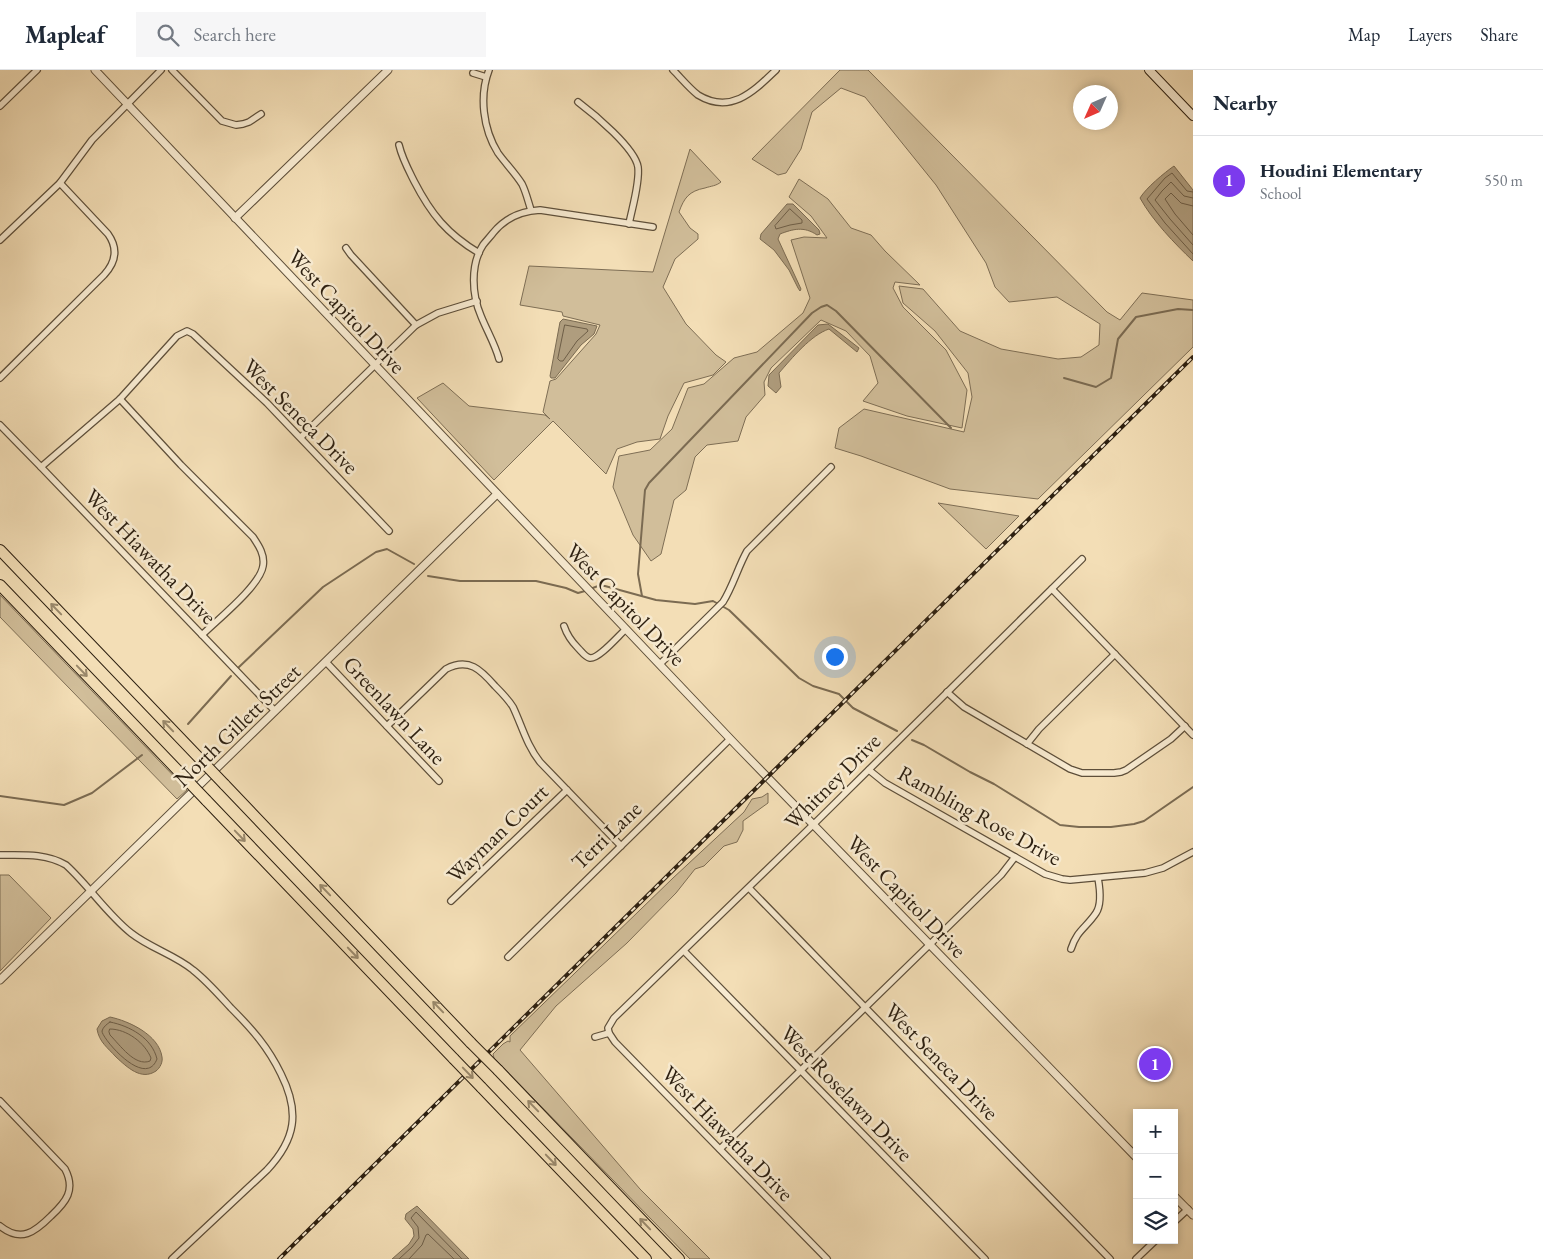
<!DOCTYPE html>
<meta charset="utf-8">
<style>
body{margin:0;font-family:"EB Garamond",serif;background:#f6f6f7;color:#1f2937}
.controls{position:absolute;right:15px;bottom:15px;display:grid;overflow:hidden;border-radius:0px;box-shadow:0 2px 8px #0003}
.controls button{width:45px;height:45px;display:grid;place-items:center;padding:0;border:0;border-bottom:1px solid #e0e1e3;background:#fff;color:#1f2937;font:25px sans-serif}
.compass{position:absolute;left:1073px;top:15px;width:45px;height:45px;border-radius:50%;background:#fff;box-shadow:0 2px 8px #0003;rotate:225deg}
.you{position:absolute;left:834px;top:586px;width:18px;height:18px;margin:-12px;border:4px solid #fff;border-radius:50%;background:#1a73e8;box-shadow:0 0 0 8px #1a73e833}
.badge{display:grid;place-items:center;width:32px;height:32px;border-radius:50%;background:#7c3aed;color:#fff;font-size:16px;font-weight:700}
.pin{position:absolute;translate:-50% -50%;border:2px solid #fff;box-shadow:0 1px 5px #0006}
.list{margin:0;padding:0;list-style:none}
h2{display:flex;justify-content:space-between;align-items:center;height:65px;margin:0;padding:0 20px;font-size:21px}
h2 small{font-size:16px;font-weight:400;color:#747a83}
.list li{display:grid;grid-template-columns:32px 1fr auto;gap:15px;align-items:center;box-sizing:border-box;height:90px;padding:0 20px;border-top:1px solid #e0e1e3}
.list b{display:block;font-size:19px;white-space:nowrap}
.list p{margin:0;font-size:16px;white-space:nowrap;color:#747a83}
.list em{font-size:16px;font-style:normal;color:#747a83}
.icon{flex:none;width:28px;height:28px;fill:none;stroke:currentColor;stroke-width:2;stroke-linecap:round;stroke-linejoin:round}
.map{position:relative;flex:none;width:1193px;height:1189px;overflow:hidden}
header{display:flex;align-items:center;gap:30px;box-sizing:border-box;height:70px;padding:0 25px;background:#fff;border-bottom:1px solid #e0e1e3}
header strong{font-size:24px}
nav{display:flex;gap:28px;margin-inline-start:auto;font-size:18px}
.search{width:350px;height:45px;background:#f6f6f7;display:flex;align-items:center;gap:12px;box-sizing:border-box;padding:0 18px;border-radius:0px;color:#747a83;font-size:19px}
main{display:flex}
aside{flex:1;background:#fff}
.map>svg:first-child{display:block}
.green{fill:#d1be9a;stroke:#7e6e55}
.water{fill:#af9d7e;stroke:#7b6b52}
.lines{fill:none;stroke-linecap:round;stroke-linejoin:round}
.shore{stroke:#6e5e47;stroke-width:1}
.stream{stroke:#7b6b52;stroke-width:2}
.minor-casing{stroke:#5e4f3a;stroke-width:8}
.tertiary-casing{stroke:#5e4f3a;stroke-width:9}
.secondary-casing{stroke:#2c1f10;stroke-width:10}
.motorway-casing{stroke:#2c1f10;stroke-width:12}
.minor{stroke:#f7ead0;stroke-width:5.5}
.tertiary{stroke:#f7ead0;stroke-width:7}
.secondary{stroke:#f7ead0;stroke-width:8}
.motorway{stroke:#f3deb6;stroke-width:10}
.rail-casing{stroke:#2c1f10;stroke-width:4}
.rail{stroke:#f7ead0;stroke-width:2;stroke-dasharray:5.5;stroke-linecap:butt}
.motorway-bridge-casing{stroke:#2c1f10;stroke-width:12;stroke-linecap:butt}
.motorway-bridge{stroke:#f3deb6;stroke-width:10}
.oneway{stroke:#99886b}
.labels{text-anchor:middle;stroke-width:5;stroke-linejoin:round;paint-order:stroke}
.street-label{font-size:22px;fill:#2c1f10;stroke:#f7ead0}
</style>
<header>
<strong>Mapleaf</strong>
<div class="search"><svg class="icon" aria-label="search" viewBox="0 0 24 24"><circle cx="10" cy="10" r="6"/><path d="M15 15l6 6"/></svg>Search here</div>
<nav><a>Map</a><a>Layers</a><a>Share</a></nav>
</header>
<main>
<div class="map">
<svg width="1193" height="1189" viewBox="0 0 1193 1189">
<rect width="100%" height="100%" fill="#f3deb6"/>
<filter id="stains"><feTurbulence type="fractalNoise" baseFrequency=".004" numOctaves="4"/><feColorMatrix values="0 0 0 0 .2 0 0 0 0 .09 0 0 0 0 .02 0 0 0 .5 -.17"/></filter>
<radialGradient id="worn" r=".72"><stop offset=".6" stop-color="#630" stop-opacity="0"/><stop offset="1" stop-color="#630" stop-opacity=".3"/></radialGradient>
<!-- green -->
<g class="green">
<path d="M840,0H868L1107,242L1120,250L1142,223L1193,230V277L1038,429L950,419L861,386L835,378L839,358L864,339L964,362L972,327L968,303L935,261L903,233L899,216L923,219L960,261L1001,279L1058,289L1081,287L1099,275L1100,254L1057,227L1009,232L995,217L986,193L936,115L865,27L841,18L812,42L801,79L786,103L778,105L752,89Z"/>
<path d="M690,79L721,112C716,116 711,116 705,118C689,121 684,128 679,142L690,158L698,164V169L675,189L663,217L686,254L716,285L726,292L713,305L684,313L668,346L660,369L637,372L617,379L606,404L553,351L494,410L417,328L443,313L469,336L545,345L550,349L543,342L550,311L556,309L596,264L600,255L563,246L562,242L520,235L529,196L653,202Z"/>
<path d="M799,109L828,129L851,158L871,165L885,181L920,215L895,212L893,218L903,237L946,280L967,320L962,358L907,346L863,331L878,313L870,286L846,261L821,250L771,298L764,312L765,325L746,347L738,371L707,375L695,387L686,420L674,430L661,484L651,491L633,465L613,417L619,386L650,380L672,359L688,318L704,314L734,288L757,282L803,243L810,228L791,170L804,167L827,168L811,146L789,127Z"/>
<path d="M938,433L1019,446L986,479Z"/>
<path d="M0,525L187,720L177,729L0,547Z"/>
<path d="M768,723V733L743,751V760L737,772L724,776L704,796L695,799L676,823L627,873L556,936L520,980L640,1119L710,1189H690L494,988L493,984L503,974L508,971L510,972V966L673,808L744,742L752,729L762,727Z"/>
<path d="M0,805H9L51,848L0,901Z"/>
</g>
<!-- water -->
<g class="water">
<path d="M1174,96L1193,120V191C1175,174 1152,150 1140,128C1146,118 1164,103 1174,96Z"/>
<path d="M787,134H793L819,160L820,164L817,165C804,156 793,159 780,164L778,169L801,219L800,221L798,218L789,200L774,180L760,169L761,164Z"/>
<path d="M563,249L597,256L594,264L581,275L555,308H551L550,306L560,252Z"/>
<path d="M828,254L859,278L857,282L829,259C811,265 792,288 779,303L781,317L776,323L768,316L769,305L818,255Z"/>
<path d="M110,947C129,951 159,965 162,987C163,992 160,998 156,1001C141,1011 127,997 116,987C108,978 99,972 97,959L102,951Z"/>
<path d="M417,1136L469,1189H392L409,1174L414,1166L413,1159L405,1149L406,1144Z"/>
</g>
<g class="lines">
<!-- shore -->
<g class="shore">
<path d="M1193,122L1187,121L1172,103L1165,108L1147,129L1165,153L1193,184"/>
<path d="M1193,128L1184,126L1171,112L1162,121L1155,130L1170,149L1193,175"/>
<path d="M1193,136L1181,133L1171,123L1165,129L1175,144L1193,165"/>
<path d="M790,139L802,150V153L790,155L776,159L775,156Z"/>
<path d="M565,255L587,259L588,261L577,271L563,291H560L558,289Z"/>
<path d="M110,952C130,956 152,968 157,989C145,1020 101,967 102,961C103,957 107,954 110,952Z"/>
<path d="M110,959C127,959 145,973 151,988L150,991C135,997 120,975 110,965L109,962Z"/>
<path d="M399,1189L412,1177L419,1168L418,1157L411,1148L416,1142L462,1189"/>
<path d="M409,1189L422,1175L426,1165L428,1164L454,1189"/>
</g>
<!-- stream -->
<g class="stream">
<path d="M1064,308L1096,317L1111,308L1118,269L1136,247L1178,239L1193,240"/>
<path d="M428,506L460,511H536L566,518L578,523L585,521"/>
<path d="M590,519L598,516H605L656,530L695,534L713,531L729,540L799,608L813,616L839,624L853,638L897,661"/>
<path d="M642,526L638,504L645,420L649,413L812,243L821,237L827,235L836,241L951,358"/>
<path d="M239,597L323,517L376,482L387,479L414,494"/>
<path d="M188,654L231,606"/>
<path d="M912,670L924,675L970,702L994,714L1060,755L1079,757H1111L1134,754L1144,751L1193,717"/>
<path d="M0,726L64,735L92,723L142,685"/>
</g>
<!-- minor casing -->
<g class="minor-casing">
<g id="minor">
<path d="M172,0L222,51L236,55L243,54L249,52L261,44"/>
<path d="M489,0C479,26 483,59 498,83C506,94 515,103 522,114C526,122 528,131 531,140"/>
<path d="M673,0C681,8 689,18 698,25C731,45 754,21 776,0"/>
<path d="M473,3L486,7"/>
<path d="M578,32C594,44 635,78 638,97C640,113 632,138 629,154"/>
<path d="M0,36L37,0"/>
<path d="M399,75C402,88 408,99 414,111C431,144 447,164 479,183"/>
<path d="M0,170L60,113L92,70L161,0"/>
<path d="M346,178L351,185L416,255"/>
<path d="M499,289C495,274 487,261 481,246C472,225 470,195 483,175C486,171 490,167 493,163C505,148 521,141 540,140L653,157"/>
<path d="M0,308L104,205C116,192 118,178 108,164L60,113"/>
<path d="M120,329L181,395L253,467C259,476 265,485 263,496C260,516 217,550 202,565"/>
<path d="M0,355L41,397L275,641"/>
<path d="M301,367L416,255L438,243L477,231"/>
<path d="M41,397L120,329L177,266L187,261L193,264L267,333L389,461"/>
<path d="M1052,519L1193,665"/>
<path d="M564,556C567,565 571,571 578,578C582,582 585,587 590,588C599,589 619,565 626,559"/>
<path d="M326,592L439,711"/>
<path d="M660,594L723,532C733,516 738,497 747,481L831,397"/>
<path d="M947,622L964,637L1070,699L1082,703H1114L1121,702L1126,700L1171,669L1185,656"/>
<path d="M387,656L446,599C469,587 481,600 495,616C502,623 508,629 513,637C522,656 527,676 540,692L621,776"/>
<path d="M1027,674L1039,659L1115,584"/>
<path d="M869,700L885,713L1045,804L1062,809L1070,810L1145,803L1163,798L1193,782"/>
<path d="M0,785C22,785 46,783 66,795C89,816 107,844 131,863C150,878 175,885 193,900C207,911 219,925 231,938C252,959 268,977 281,1004C300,1042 296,1069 267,1100L172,1189"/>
<path d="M749,818L1110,1189"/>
<path d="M451,831L567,720"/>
<path d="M1071,879C1077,860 1086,858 1096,843C1102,834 1100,819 1098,808"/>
<path d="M684,881L985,1189"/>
<path d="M508,887L730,669"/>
<path d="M595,967L609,963"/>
<path d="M0,1031L65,1099C76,1120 66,1132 51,1146C35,1162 21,1173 0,1156"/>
<path d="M720,1079L1001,805L1015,787"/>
<path d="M1174,1152L1188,1139"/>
<path d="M827,1189L615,972L609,963L608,958L614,948L819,749L1082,489"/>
<path d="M1136,1189L1156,1170"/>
</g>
</g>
<!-- tertiary casing -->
<g class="tertiary-casing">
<g id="tertiary">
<path d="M95,0L737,676L1137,1088"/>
<path d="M235,148L388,0"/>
<path d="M0,910L497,424"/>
<path d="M1174,1126L1193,1145"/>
</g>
</g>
<!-- secondary casing -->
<g class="secondary-casing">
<path id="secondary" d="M1149,0L1193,46"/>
</g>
<!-- motorway casing -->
<g class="motorway-casing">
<g id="motorway">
<path d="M0,480L202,691"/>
<path d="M0,515L185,708"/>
<path d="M224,714L471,973"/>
<path d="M206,730L454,989"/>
<path d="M498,1000L679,1189"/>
<path d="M481,1017L646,1189"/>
</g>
</g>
<!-- minor -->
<use href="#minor" class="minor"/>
<!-- tertiary -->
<use href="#tertiary" class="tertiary"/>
<!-- secondary -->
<use href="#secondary" class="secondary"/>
<!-- motorway -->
<use href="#motorway" class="motorway"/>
<!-- rail casing -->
<g class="rail-casing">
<path id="rail" d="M279,1189L1193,287"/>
</g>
<!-- rail -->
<use href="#rail" class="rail"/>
<!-- motorway-bridge casing -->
<g class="motorway-bridge-casing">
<g id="motorway-bridge">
<path d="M202,691L224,714"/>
<path d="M185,708L206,730"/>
<path d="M471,973L498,1000"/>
<path d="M454,989L481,1017"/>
</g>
</g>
<!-- motorway-bridge -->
<use href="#motorway-bridge" class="motorway-bridge"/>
</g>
<!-- one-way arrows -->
<defs><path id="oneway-shaft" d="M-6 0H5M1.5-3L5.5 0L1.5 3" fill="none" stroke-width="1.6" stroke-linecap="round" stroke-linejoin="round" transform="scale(1.25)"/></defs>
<g class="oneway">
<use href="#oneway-shaft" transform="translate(56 539) rotate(-134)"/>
<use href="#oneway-shaft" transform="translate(82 601) rotate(46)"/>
<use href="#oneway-shaft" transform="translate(168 656) rotate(-134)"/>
<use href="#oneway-shaft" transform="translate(240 766) rotate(46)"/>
<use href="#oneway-shaft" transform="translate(325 820) rotate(-134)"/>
<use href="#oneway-shaft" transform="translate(353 883) rotate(46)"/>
<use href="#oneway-shaft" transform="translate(438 937) rotate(-134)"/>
<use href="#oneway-shaft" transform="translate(468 1003) rotate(46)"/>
<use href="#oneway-shaft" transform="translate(533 1036) rotate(-134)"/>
<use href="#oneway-shaft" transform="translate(551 1090) rotate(46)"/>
<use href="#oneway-shaft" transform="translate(645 1154) rotate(-134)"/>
</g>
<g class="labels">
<!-- street labels -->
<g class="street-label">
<text transform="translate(347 241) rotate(47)" y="8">West Capitol Drive</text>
<text transform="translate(301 346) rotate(45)" y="8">West Seneca Drive</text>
<text transform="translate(151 486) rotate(46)" y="8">West Hiawatha Drive</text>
<text transform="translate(626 534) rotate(46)" y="8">West Capitol Drive</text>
<text transform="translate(395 640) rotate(47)" y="8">Greenlawn Lane</text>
<text transform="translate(237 655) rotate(-44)" y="8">North Gillett Street</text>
<text transform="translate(832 711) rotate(-45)" y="8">Whitney Drive</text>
<text transform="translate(980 745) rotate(29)" y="8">Rambling Rose Drive</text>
<text transform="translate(497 763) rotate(-44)" y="8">Wayman Court</text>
<text transform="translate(606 765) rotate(-44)" y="8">Terri Lane</text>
<text transform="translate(907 826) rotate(46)" y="8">West Capitol Drive</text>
<text transform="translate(942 991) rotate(46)" y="8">West Seneca Drive</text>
<text transform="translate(847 1023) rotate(46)" y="8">West Roselawn Drive</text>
<text transform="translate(728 1063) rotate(46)" y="8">West Hiawatha Drive</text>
</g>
</g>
<rect width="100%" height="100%" filter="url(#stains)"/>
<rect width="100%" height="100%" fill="url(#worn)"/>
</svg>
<div class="controls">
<button>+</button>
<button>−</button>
<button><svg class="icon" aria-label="layers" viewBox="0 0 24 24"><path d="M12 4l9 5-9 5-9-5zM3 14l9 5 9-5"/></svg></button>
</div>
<svg class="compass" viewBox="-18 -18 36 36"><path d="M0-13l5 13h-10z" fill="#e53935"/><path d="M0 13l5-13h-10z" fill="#747a83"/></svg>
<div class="you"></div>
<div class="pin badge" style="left:1155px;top:994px">1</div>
</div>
<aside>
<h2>Nearby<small></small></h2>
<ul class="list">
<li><span class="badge">1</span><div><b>Houdini Elementary</b><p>School</p></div><em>550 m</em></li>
</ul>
</aside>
</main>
